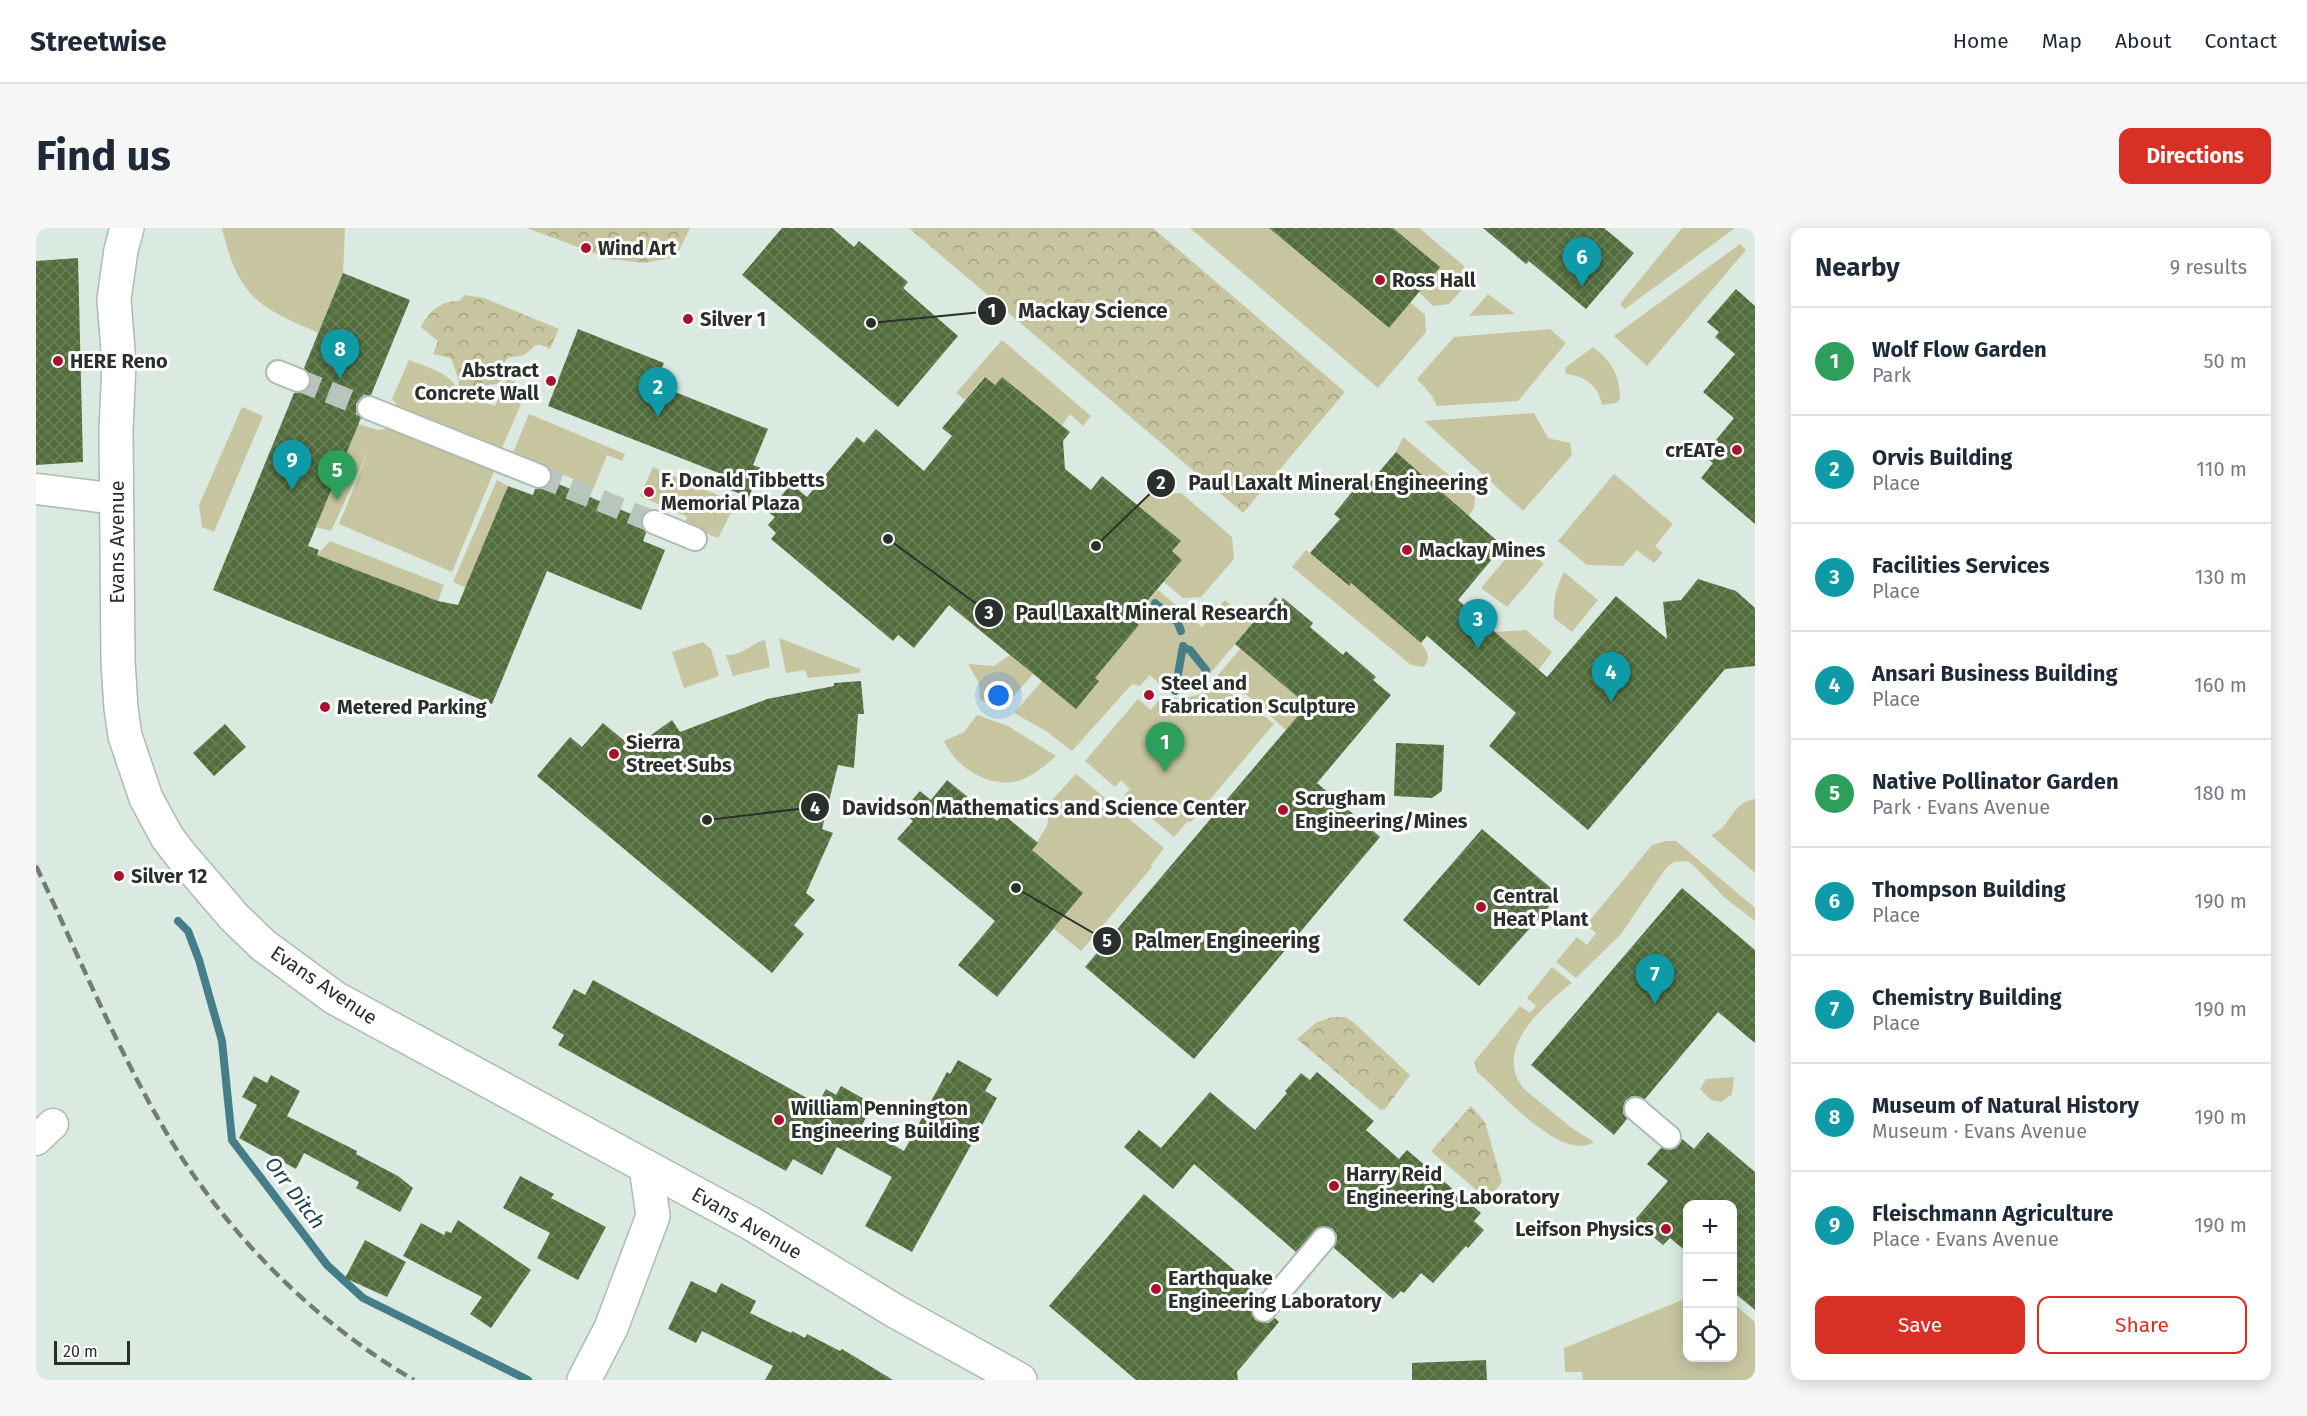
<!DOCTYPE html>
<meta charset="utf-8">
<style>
body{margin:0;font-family:"Fira Sans",sans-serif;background:#f6f6f7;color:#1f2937}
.controls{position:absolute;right:18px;bottom:18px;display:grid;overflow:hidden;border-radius:12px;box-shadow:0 3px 15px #0003}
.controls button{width:54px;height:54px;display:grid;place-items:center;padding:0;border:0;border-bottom:2px solid #e0e1e3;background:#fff;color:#1f2937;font:30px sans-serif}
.scale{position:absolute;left:18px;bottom:15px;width:76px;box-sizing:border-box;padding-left:6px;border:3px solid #2a2f2c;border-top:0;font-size:16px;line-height:21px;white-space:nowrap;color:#2a2f2c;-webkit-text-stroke:4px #fff;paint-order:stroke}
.you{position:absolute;left:963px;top:468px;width:21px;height:21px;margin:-15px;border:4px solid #fff;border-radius:50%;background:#1a73e8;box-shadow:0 0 0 9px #1a73e833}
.badge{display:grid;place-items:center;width:39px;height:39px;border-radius:50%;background:#d93025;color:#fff;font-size:20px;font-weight:700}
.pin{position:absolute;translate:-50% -50px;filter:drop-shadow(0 2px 3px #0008)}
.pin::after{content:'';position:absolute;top:32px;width:21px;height:18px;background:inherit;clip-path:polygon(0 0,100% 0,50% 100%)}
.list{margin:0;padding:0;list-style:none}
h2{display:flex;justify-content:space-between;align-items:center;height:78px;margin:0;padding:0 24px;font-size:26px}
h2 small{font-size:20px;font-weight:400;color:#747a83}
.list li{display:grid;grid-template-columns:39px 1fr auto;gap:18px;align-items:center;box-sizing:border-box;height:108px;padding:0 24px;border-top:2px solid #e0e1e3}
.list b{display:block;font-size:22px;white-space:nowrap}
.list p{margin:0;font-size:20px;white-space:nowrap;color:#747a83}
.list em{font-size:20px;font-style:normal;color:#747a83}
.actions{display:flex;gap:12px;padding:18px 24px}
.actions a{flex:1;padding:14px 0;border:2px solid #d93025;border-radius:12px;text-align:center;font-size:21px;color:#d93025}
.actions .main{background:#d93025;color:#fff}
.icon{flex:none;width:33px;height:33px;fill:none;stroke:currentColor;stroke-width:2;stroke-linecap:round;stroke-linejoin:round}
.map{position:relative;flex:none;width:1719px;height:1152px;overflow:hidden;border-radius:12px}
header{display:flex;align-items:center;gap:36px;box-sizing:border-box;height:84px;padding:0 30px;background:#fff;border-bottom:2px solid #e0e1e3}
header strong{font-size:28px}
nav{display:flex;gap:33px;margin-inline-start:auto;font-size:21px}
.intro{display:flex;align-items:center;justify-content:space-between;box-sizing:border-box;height:144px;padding:0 36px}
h1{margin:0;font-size:42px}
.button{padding:15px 27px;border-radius:12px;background:#d93025;color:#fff;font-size:21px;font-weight:700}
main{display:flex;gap:36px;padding:0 36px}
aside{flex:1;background:#fff;border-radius:12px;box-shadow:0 3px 15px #0003}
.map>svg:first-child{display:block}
.green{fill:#c7c4a0}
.forest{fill:url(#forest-crowns)}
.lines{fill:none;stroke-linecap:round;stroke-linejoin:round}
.stream{stroke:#457d89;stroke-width:8}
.building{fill:url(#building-cross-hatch)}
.pedestrian-tunnel{stroke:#b8c5bd;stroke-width:22;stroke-dasharray:22 11;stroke-linecap:butt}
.pedestrian-casing{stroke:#adbbb2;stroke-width:26}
.minor-casing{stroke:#adbbb2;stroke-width:33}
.tertiary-casing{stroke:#adbbb2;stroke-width:36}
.pedestrian{stroke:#fff;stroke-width:22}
.minor{stroke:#fff;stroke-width:30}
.tertiary{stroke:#fff;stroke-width:33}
.rail{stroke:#727b76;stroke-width:4.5;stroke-dasharray:12 6;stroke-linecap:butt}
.poi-dot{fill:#a9112f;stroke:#fff;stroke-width:2}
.labels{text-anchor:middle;stroke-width:6;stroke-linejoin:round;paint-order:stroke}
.poi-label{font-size:20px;font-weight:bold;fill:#2a2f2c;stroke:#fff;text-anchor:start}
.street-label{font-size:20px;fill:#2a2f2c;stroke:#fff}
.water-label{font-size:21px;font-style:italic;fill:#20444d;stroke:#fff}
.leader{fill:none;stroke:#2a2f2c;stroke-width:2}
.callout-dot{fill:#2a2f2c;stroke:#fff;stroke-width:2}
.mark-label{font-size:18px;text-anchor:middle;font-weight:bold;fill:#fff}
.callout-label{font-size:21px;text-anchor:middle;font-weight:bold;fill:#2a2f2c;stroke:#fff;stroke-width:6;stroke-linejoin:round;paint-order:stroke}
</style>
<header>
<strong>Streetwise</strong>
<nav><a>Home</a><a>Map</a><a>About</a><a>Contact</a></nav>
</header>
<div class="intro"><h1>Find us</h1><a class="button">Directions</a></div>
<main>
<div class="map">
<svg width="1719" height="1152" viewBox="0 0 1719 1152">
<defs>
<pattern id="forest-crowns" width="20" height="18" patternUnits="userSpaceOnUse" patternTransform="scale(1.5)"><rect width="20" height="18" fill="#c7c4a0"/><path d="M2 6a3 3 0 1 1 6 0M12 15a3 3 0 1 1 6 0" fill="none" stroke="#a2a083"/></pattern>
<pattern id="building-cross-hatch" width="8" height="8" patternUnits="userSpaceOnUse" patternTransform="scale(1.5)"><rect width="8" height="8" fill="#526d3b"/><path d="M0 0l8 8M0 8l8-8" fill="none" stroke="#6d825c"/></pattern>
</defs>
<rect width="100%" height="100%" fill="#dbeae1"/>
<!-- green -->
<g class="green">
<path d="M186,0H309L307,45L283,105C221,79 202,68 186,0Z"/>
<path d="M1154,0H1233L1352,100L1374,74L1389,87L1390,104L1342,160Z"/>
<path d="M1357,0H1383L1428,38L1429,58L1413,76L1397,78L1383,64L1403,39Z"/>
<path d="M1646,0H1699L1589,81L1584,76Z"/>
<path d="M1704,16L1710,22L1611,138L1578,108Z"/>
<path d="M1452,66L1479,86L1433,88Z"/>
<path d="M1514,101L1530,115L1482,173L1401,178L1396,168L1381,151L1418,109Z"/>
<path d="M966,112L1055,188L1047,198L1034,186L1026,197L966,149L959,157L948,149L929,172L920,165Z"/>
<path d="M1557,119C1576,134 1584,147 1584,171L1580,175L1566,177C1562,157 1550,149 1530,146L1529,140Z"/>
<path d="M373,132C390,139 423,147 422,168L436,173L438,171L459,178L471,151L479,154L474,171L485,176L465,222L367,184L356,171Z"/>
<path d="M206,179L227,188L178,304L166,299L163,277Z"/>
<path d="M1498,185L1512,210L1534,215L1536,227L1487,283L1388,193Z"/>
<path d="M493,186L589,226L586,233L571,227L558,259L476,227Z"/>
<path d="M322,196L342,202L360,200L459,241L416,344L303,296L333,222L295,303L280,299Z"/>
<path d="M1367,209L1439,269L1438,280L1432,289L1360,224Z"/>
<path d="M617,239L700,275L682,310L649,297L651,289L604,268Z"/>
<path d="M1578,246L1637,296L1619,318L1627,325L1618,335L1601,322L1587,338L1551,337L1522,313Z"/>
<path d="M461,252L472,258L430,360L417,354Z"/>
<path d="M1145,265L1196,309L1198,331L1165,369L1147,370L1128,354L1146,332L1136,323L1144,313L1102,278L1112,267Z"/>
<path d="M294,313L408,357L402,373L281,327Z"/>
<path d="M1483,315L1508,336L1471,379L1445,360Z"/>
<path d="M1270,322L1312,358L1315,355L1385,415C1392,424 1395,429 1388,439L1375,437L1256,339Z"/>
<path d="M1528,344L1562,372L1536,404L1518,390C1517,371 1520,360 1528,344Z"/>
<path d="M1122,362L1166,399L1189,372L1216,396L1161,461C1141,466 1128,462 1114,447L1104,458L1096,456L1036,523L1010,503L978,485L1006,453L1059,450L1103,397L1096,391Z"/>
<path d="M1490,402L1516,424L1497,449L1455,464L1487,428L1459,404Z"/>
<path d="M743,410L821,440L825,441L823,445L772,450L769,442L750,445Z"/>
<path d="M729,412L734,439L697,448L690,427C710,427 714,415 729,412Z"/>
<path d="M667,414L675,421L683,448L648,460L636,424Z"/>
<path d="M1205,420L1271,477L1250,502C1227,483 1212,461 1182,453V447Z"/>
<path d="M974,427L997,446L967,480L944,472L943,455L932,436L958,438Z"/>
<path d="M1189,463L1208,472L1238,496L1154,595L1152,593L1138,609L1088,567L1094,561L1085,552L1079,559L1049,533L1102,471L1115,482L1126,468C1152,475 1165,462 1189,463Z"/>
<path d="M941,487L972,498L1020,528C1010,537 998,547 985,552C955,562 920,540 908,513L928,504Z"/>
<path d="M1040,546L1069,570L1063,577L1072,585L1079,579L1128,620L1115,637L1116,639L1045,723L1018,701L1047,665L996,622L1011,598L1016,572Z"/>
<path d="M1719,571V645L1675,607C1696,599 1694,575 1719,571Z"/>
<path d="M1630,613H1640L1719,680V693L1688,669L1660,640L1652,633L1638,634L1630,640L1585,706L1540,750L1520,734L1541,709L1551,717L1560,705L1550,697L1616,617Z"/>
<path d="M1516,739L1536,755C1506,778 1455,823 1489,862L1537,901L1558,914C1527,934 1471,871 1449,851L1441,844L1438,834L1484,778L1494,785L1500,778L1491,770Z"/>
<path d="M1698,849L1696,866L1685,874L1675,872L1664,861L1670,851Z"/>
<path d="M1651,1070L1652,1130H1696L1697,1075L1719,1094V1152H1547L1546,1144H1529L1528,1120Z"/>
</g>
<!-- forest -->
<g class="forest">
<path d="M491,0H654L640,29L608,35L574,31Z"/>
<path d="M873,0H1117L1309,164L1207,285Z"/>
<path d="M429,67L448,70L523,101L514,121C496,112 501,119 488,127C484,129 477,128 473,129L463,140L465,152L461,156L446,158L436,168H421L423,153L415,130L397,126L402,113L385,99C392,84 406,72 423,73Z"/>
<path d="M1296,789H1309L1317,794L1374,847L1349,881L1345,882L1261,811L1281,794Z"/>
<path d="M1435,878L1449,894L1466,954L1452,972L1395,923Z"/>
</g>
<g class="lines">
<!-- stream -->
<g class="stream">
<path d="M1119,375L1142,395L1145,403"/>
<path d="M1148,420L1154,422L1170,442"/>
<path d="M1139,463L1147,418"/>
<path d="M142,693L152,703L163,732L186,813L196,912L291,1037L327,1070L492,1152"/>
</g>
</g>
<!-- building -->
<g class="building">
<path d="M746,0H796L818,19L823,13L872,54L867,60L922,108L862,179L706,47Z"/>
<path d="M1233,0H1357L1404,39L1353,100Z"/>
<path d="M1447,0H1568L1598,25L1550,81L1493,33L1490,36Z"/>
<path d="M42,30L47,234L0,237V33Z"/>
<path d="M307,45L374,72L335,167L325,169L320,176V182L325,190L272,318L283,322L281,327L402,373L422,377L472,258L497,267L499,261L511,259L515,253L605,290V296L610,305L607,313L629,322L605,382L511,343L456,476L177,362L258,165L270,163L274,158L275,150L268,140Z"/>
<path d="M1700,61L1719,78V296L1665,250L1677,235L1667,228L1698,190L1667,164L1699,126L1679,109L1683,104L1671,94Z"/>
<path d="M542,101L628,135L619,156L732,201L717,237L725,240L713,269L689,260L693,249L512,178Z"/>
<path d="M949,149L959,157L966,149L1034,204L1027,213L1029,241L1055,262L1066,248L1145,313L1136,323L1146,332L1096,391L1103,397L1059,450L1063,453L1040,481L913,377L878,420L862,407L857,413L735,311L740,305L732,297L739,289L732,284L755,256L771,269L821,209L828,215L840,201L888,243L916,208L906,200Z"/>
<path d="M1360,224L1467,318L1422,372L1511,449L1580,368L1631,411L1627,374L1645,372L1662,351L1700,363L1719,380V438L1689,441L1552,602L1453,518L1480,485L1391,408L1385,415L1315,355L1313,358L1274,325L1304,291L1298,286L1316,264L1326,254L1331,258Z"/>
<path d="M1239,369L1244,374L1247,370L1277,395L1274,399L1307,427L1310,423L1340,449L1337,452L1355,467L1281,555L1344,609L1158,831L1049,739L1271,477L1199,416Z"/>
<path d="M825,453L828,486H822L818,540L802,537L786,601L797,605L770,665L779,672L758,697L768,706L736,745L501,548L534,509L546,519L567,495L597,520L636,492L644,504L731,471L798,458V455Z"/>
<path d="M189,496L210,519L178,548L157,525Z"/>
<path d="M1360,515L1408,517L1406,563L1396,570L1358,568Z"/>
<path d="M911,552L961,593L967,586L1002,615L996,622L1047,665L961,769L922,737L959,693L861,611L877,593L866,584L884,563L895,572Z"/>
<path d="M1446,601L1523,667L1443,758L1367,692Z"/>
<path d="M1646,660L1719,722V815L1682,784L1609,871L1596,868L1589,873L1587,885L1591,891L1578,907L1495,837Z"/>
<path d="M557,752L782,876L790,861L800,867L805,858L837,876L825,899L868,923L911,844L914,846L922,832L956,851L949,863L961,870L876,1024L829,998L856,949L801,919L786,947L757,931L750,943L522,817L528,807L516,800L538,761L549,767Z"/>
<path d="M1281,844L1338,893L1330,902L1363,931L1371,922L1445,985L1438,993L1448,1002L1432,1020L1430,1018L1397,1055L1385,1045L1368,1065L1365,1063L1357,1071L1298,1020L1301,1007L1296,1000L1283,999L1260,1024L1158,936L1137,961L1088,919L1103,902L1125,920L1174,864L1219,902L1251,865L1249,863L1265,845L1274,852Z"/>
<path d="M235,847L264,863L251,888L321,923L320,926L362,948L377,960L364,984L320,960L323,954L268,925L260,941L203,910L221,877L206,869L218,848L231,855Z"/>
<path d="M1672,904L1719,944V1082L1696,1063V976H1652V1025L1634,1010L1627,1017L1598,993L1632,953L1611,936L1625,920L1638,921L1646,911L1658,921Z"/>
<path d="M484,948L518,966L515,970L570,999L542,1052L501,1030L514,1005L467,980Z"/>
<path d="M1108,966L1216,1057L1209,1066L1218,1073L1215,1080L1219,1092L1232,1095L1239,1090L1243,1094L1201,1144L1202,1152H1100L1013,1078Z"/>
<path d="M422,992L495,1042L455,1100L434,1086L446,1069L367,1028L385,995L408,1007L410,1003L415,1005Z"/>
<path d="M329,1012L370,1034L351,1069L309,1050Z"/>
<path d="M655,1053L680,1065L685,1055L720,1073L714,1085L755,1105L756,1103L769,1110L771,1106L804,1123L806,1121L857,1152H729L737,1138L666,1103L660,1115L632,1101Z"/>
<path d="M1450,1132L1451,1152H1376V1135Z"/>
</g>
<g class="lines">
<!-- pedestrian-tunnel -->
<g class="pedestrian-tunnel">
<path d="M262,152L333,180"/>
<path d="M503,248L618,294"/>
</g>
<!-- pedestrian casing -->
<g class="pedestrian-casing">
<g id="pedestrian">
<path d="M242,144L262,152"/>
<path d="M333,180L503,248"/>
<path d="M618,294L659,311"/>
<path d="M1600,881L1633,909"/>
<path d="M1228,1082L1288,1011"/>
</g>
</g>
<!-- minor casing -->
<g class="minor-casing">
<g id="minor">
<path d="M0,261L81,271"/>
<path d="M0,912L17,896"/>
</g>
</g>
<!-- tertiary casing -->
<g class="tertiary-casing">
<g id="tertiary">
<path d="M91,0L85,22L78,71L83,136L80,202L82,433L85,480L89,508L110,570L131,609L144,626L198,689L227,717L299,770L716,996L859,1083L984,1152"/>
<path d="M548,1152L575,1100L617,988L610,939"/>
</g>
</g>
<!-- pedestrian -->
<use href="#pedestrian" class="pedestrian"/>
<!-- minor -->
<use href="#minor" class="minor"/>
<!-- tertiary -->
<use href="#tertiary" class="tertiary"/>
<!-- rail -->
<path class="rail" d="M0,638C46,734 87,837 144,927C203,1018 284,1097 378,1152"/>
</g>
<!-- markers -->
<g class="poi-dot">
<circle cx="550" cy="20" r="6"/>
<circle cx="1344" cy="52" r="6"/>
<circle cx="652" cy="91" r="6"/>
<circle cx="22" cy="133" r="6"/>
<circle cx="515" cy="153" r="6"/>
<circle cx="1701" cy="222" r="6"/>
<circle cx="613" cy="264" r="6"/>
<circle cx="1371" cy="322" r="6"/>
<circle cx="1113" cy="467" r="6"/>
<circle cx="289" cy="479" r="6"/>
<circle cx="578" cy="526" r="6"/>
<circle cx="1247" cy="582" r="6"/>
<circle cx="83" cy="648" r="6"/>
<circle cx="1445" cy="679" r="6"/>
<circle cx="743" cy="892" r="6"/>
<circle cx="1298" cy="958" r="6"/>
<circle cx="1630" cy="1001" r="6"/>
<circle cx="1120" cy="1061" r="6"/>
</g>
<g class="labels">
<!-- poi labels -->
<g class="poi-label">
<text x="562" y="27">Wind Art</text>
<text x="1356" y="59">Ross Hall</text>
<text x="664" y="98">Silver 1</text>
<text x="34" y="140">HERE Reno</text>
<text x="503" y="149" text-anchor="end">Abstract<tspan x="503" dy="23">Concrete Wall</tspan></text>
<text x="1689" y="229" text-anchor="end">crEATe</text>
<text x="625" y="259">F. Donald Tibbetts<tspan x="625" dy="23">Memorial Plaza</tspan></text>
<text x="1383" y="329">Mackay Mines</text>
<text x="1125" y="462">Steel and<tspan x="1125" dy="23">Fabrication Sculpture</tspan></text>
<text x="301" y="486">Metered Parking</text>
<text x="590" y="521">Sierra<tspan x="590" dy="23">Street Subs</tspan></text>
<text x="1259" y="577">Scrugham<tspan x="1259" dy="23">Engineering/Mines</tspan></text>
<text x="95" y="655">Silver 12</text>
<text x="1457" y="675">Central<tspan x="1457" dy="23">Heat Plant</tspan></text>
<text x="755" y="887">William Pennington<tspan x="755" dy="23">Engineering Building</tspan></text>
<text x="1310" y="953">Harry Reid<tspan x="1310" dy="23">Engineering Laboratory</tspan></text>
<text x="1618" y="1008" text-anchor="end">Leifson Physics</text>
<text x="1132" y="1057">Earthquake<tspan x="1132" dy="23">Engineering Laboratory</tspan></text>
</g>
<!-- street labels -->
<g class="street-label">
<text transform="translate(81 314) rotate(-90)" y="7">Evans Avenue</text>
<text transform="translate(288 757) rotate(34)" y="7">Evans Avenue</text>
<text transform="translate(711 995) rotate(30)" y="7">Evans Avenue</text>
</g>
<!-- water labels -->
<g class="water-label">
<text transform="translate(259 965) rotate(53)" y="7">Orr Ditch</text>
</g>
</g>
<!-- callouts -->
<path class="leader" d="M835 95L956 83M1060 318L1125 255M852 311L953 385M671 592L779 579M980 660L1071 713"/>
<g class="callout-dot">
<circle cx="835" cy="95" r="6"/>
<circle cx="1060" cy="318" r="6"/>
<circle cx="852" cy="311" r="6"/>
<circle cx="671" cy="592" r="6"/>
<circle cx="980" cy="660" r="6"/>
<circle cx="956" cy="83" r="15"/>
<circle cx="1125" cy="255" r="15"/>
<circle cx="953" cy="385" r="15"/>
<circle cx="779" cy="579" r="15"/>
<circle cx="1071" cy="713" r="15"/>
</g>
<g class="mark-label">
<text x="956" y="89">1</text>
<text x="1125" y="261">2</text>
<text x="953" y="391">3</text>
<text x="779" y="586">4</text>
<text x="1071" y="719">5</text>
</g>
<g class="callout-label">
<text x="1057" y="90">Mackay Science</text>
<text x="1302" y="262">Paul Laxalt Mineral Engineering</text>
<text x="1116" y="392">Paul Laxalt Mineral Research</text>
<text x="1008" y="587">Davidson Mathematics and Science Center</text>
<text x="1191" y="720">Palmer Engineering</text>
</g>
</svg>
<div class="controls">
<button>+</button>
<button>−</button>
<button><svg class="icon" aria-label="locate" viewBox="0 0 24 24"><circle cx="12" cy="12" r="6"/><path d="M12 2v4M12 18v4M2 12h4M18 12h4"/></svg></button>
</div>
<div class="scale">20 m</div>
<div class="you"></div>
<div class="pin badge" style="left:1129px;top:544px;background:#2e9e5b">1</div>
<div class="pin badge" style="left:622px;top:189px;background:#0f9aa8">2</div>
<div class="pin badge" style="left:1442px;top:421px;background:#0f9aa8">3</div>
<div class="pin badge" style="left:1575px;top:474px;background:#0f9aa8">4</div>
<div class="pin badge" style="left:301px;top:272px;background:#2e9e5b">5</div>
<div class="pin badge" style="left:1546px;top:59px;background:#0f9aa8">6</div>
<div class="pin badge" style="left:1619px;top:776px;background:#0f9aa8">7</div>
<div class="pin badge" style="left:304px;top:151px;background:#0f9aa8">8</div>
<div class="pin badge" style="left:256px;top:262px;background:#0f9aa8">9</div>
</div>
<aside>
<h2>Nearby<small>9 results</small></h2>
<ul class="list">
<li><span class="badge" style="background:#2e9e5b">1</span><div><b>Wolf Flow Garden</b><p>Park</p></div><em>50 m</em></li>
<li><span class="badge" style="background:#0f9aa8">2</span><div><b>Orvis Building</b><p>Place</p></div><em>110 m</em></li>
<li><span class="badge" style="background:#0f9aa8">3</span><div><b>Facilities Services</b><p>Place</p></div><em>130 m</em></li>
<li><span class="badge" style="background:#0f9aa8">4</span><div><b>Ansari Business Building</b><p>Place</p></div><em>160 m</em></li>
<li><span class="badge" style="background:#2e9e5b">5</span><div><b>Native Pollinator Garden</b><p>Park · Evans Avenue</p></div><em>180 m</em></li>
<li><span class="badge" style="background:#0f9aa8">6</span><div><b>Thompson Building</b><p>Place</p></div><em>190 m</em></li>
<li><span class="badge" style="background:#0f9aa8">7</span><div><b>Chemistry Building</b><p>Place</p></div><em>190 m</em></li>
<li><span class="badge" style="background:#0f9aa8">8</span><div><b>Museum of Natural History</b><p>Museum · Evans Avenue</p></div><em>190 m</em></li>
<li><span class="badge" style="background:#0f9aa8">9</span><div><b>Fleischmann Agriculture</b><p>Place · Evans Avenue</p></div><em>190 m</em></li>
</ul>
<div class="actions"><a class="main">Save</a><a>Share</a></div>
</aside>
</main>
